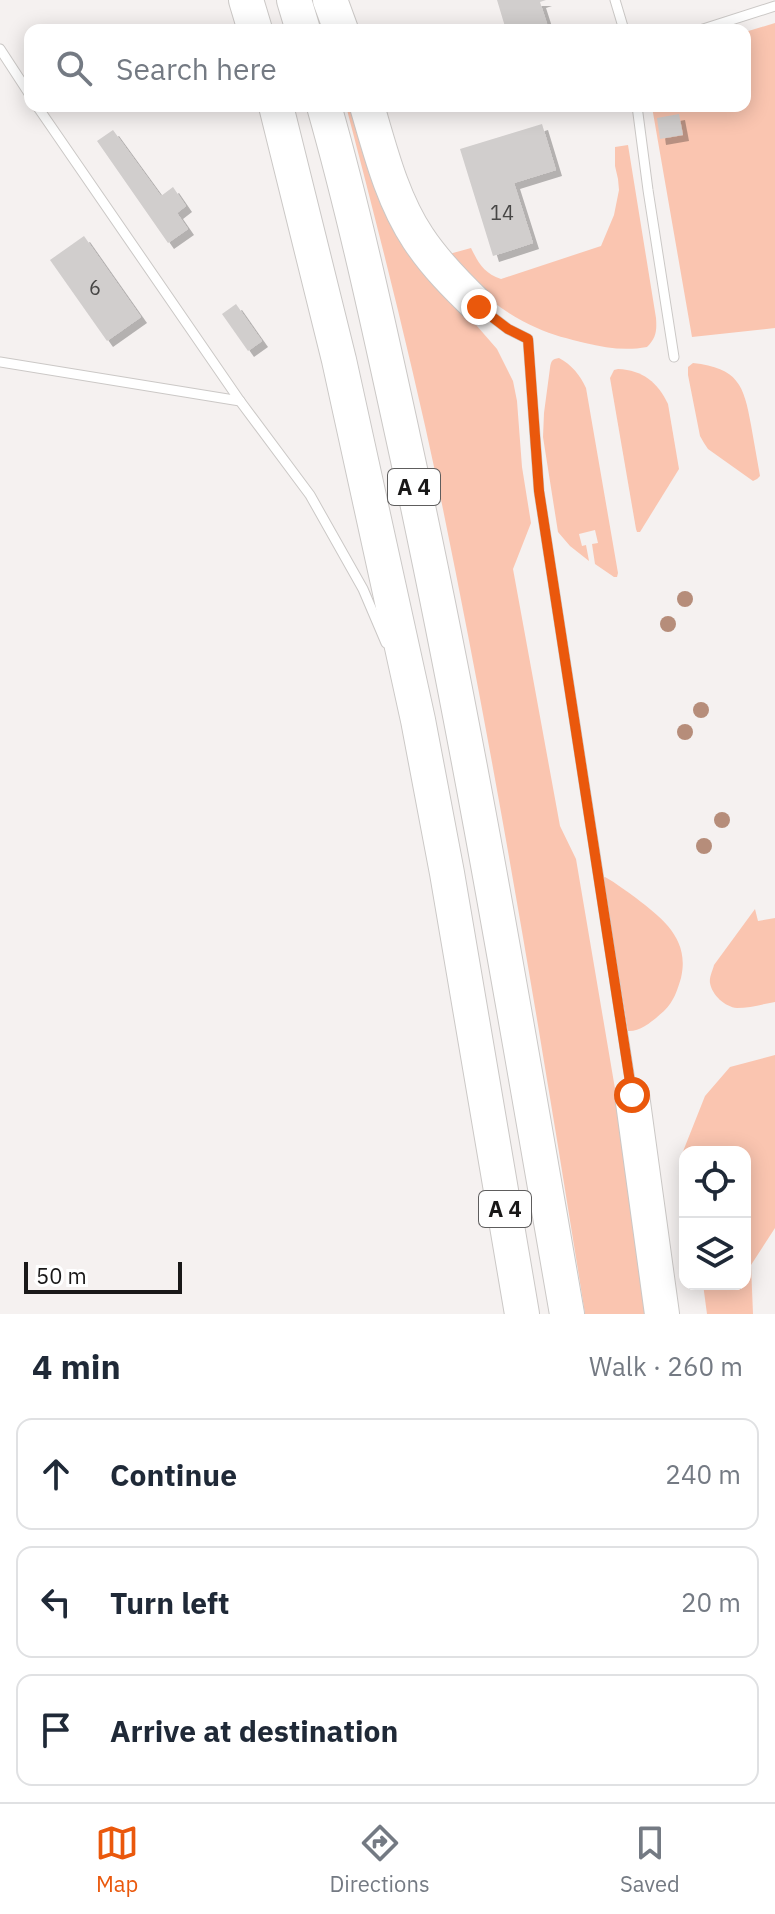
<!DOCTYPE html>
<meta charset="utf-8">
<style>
body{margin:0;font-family:"IBM Plex Sans",sans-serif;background:#f2f2f3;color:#1f2937}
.controls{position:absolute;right:24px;bottom:24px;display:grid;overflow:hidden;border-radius:16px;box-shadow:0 4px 20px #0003}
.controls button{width:72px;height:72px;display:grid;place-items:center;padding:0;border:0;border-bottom:2px solid #e0e1e3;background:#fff;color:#1f2937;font:40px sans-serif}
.scale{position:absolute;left:24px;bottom:20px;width:158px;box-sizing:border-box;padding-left:8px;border:4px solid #191818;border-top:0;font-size:22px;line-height:28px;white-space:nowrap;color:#191818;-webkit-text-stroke:6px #fff;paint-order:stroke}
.stop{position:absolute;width:24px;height:24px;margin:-18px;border:6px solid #ea580c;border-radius:50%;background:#fff}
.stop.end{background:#ea580c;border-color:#fff;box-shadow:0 2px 8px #0008}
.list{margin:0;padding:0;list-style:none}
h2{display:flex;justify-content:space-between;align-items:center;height:104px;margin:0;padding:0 32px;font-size:34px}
h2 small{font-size:26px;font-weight:400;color:#747a83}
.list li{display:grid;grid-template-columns:52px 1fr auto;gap:24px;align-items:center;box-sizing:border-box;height:112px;margin:0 16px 16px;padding:0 16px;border:2px solid #e0e1e3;border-radius:16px}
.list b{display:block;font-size:30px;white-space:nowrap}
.list em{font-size:26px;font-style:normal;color:#747a83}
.icon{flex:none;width:44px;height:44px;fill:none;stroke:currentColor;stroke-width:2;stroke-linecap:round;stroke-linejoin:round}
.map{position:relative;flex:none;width:775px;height:1314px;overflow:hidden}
.search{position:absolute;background:#fff;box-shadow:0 4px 20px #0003;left:24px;right:24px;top:24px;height:88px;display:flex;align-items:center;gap:20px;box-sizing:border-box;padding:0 28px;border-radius:16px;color:#747a83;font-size:30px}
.sheet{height:488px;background:#fff}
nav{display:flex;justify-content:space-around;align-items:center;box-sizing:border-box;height:112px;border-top:2px solid #e0e1e3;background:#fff;font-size:22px;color:#747a83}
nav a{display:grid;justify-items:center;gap:4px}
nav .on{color:#ea580c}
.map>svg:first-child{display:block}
.green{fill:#fac5b0}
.building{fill:#d1cecd;filter:url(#shadow)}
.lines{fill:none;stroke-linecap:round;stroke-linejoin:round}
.lane-casing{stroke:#cbc8c6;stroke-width:11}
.highway-casing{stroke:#cbc8c6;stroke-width:36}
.lane{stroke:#fff;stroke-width:9}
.highway{stroke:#fff;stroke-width:34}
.tree{fill:#b68d7a}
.route{stroke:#ea580c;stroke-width:10}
.labels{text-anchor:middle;stroke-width:6;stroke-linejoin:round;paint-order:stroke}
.number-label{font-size:20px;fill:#474645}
.shield{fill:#fff;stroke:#5e5d5d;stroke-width:2}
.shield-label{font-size:22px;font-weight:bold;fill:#191818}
</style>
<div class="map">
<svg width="775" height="1314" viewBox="0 0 775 1314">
<defs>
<filter id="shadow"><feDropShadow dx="6" dy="6" stdDeviation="0" flood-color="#0004"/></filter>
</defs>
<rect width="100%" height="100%" fill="#f5f1f0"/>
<!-- green -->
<g class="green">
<path d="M775,23V328L692,337L652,107L745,106V32Z"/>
<path d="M346,106H359L416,256L497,349L513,381L517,401L522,467L531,523L513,569L560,826L576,859L639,1230L648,1314H585C541,1037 495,760 438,485C411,358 379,232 346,106Z"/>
<path d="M628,145L656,318C657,331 656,338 647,347C626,351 606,348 585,343C569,339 552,335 537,328C499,312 471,284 442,256L471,248C479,264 484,273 501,279L601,246L614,215L619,190L618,179L615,166V147Z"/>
<path d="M559,358C572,365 580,375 586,388L618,573L617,577H614L595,564L592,544L598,543L595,530L579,534L582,546L586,545L589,561L570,546L558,532L543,437L544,413L550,368C551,361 552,359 559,358Z"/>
<path d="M693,363C738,368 744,385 751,425C754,442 757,459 760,476L757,479L753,481L708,449L704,443L700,436L688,375V367Z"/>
<path d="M618,369C643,370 658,383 668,404L679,469L640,532H637L636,529L610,378L614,370Z"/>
<path d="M605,877C616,883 626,891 636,898C663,919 690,939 681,978C677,991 674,1001 664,1011C655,1019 641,1032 628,1031L603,878Z"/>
<path d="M755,909L758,921L775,918V1002C763,1004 749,1008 737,1008C725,1007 712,995 710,983C709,977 713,970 714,965Z"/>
<path d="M775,1055V1228L751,1265L753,1314H707L703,1284H745V1152H685V1186L680,1159L705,1096L730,1067Z"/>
</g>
<!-- building -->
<g class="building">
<path d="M497,0H546L540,2L549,30H506Z"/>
<path d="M679,114L683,135L660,139L657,118Z"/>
<path d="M542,124L556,170L514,183L533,243L493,256L460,149Z"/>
<path d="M113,130L161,196L173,187L186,206L177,213L188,229L168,243L97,141Z"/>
<path d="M84,236L141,317L107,341L50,260Z"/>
<path d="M236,304L262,341L248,351L222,314Z"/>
</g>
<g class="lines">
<!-- lane casing -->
<g class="lane-casing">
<g id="lane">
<path d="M615,0L624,30"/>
<path d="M700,30L775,6"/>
<path d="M0,49L30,95"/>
<path d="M37,106L240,401L310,495L363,589L386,643"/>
<path d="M637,106L648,190L674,357"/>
<path d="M483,310L508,329L528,339L539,491L631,1087"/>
<path d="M0,362L240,401"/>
</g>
</g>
<!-- highway casing -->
<g class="highway-casing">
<g id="highway">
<path d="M246,0L255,30"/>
<path d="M294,0L303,30"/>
<path d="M330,0L341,30"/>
<path d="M276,106L339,360L418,720L447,873L522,1314"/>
<path d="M324,106C355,215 379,327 403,437C467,728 516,1021 567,1314"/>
<path d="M367,106C380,150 392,199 418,238C435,264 457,286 479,307"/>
<path d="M632,1095L662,1314"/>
</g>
</g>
<!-- lane -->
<use href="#lane" class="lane"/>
<!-- highway -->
<use href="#highway" class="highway"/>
</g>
<!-- trees -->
<g class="tree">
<circle cx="685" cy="599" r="8"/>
<circle cx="668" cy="624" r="8"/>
<circle cx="701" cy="710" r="8"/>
<circle cx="685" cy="732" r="8"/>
<circle cx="722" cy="820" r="8"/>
<circle cx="704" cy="846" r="8"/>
</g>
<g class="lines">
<!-- route -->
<path class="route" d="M479,307L508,329L528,339L539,491L632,1095"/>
</g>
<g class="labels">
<!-- number labels -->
<g class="number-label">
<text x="502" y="220">14</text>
<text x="95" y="295">6</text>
</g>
<!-- shield labels -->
<g class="shield">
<rect x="388" y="469" width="52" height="36" rx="6"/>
<rect x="479" y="1191" width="52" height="36" rx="6"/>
</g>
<g class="shield-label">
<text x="414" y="495">A 4</text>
<text x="505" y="1217">A 4</text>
</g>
</g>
</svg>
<div class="controls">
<button><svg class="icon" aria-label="locate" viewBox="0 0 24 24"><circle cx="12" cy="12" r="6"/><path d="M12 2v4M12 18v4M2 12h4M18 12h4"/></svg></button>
<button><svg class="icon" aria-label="layers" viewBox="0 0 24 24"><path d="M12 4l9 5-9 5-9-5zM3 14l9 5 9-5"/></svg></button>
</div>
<div class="scale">50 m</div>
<div class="stop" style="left:632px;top:1095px"></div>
<div class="stop end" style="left:479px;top:307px"></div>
<div class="search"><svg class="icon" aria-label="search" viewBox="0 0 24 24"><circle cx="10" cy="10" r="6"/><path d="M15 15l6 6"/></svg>Search here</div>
</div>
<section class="sheet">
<h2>4 min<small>Walk · 260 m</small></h2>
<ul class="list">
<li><svg class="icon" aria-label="ahead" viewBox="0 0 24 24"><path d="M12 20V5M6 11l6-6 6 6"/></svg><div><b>Continue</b></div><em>240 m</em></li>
<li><svg class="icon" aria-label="left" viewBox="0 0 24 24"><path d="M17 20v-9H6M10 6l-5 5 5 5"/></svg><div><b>Turn left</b></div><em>20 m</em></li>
<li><svg class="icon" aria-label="arrive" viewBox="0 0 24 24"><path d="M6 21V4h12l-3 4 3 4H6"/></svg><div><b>Arrive at destination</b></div></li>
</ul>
</section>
<nav>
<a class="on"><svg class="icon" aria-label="map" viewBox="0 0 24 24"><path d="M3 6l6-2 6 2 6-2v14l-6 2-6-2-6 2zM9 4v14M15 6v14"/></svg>Map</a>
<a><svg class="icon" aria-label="directions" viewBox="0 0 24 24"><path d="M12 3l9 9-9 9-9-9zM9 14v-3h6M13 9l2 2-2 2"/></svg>Directions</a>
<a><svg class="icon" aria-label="saved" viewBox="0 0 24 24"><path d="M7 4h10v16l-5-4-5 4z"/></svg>Saved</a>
</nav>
